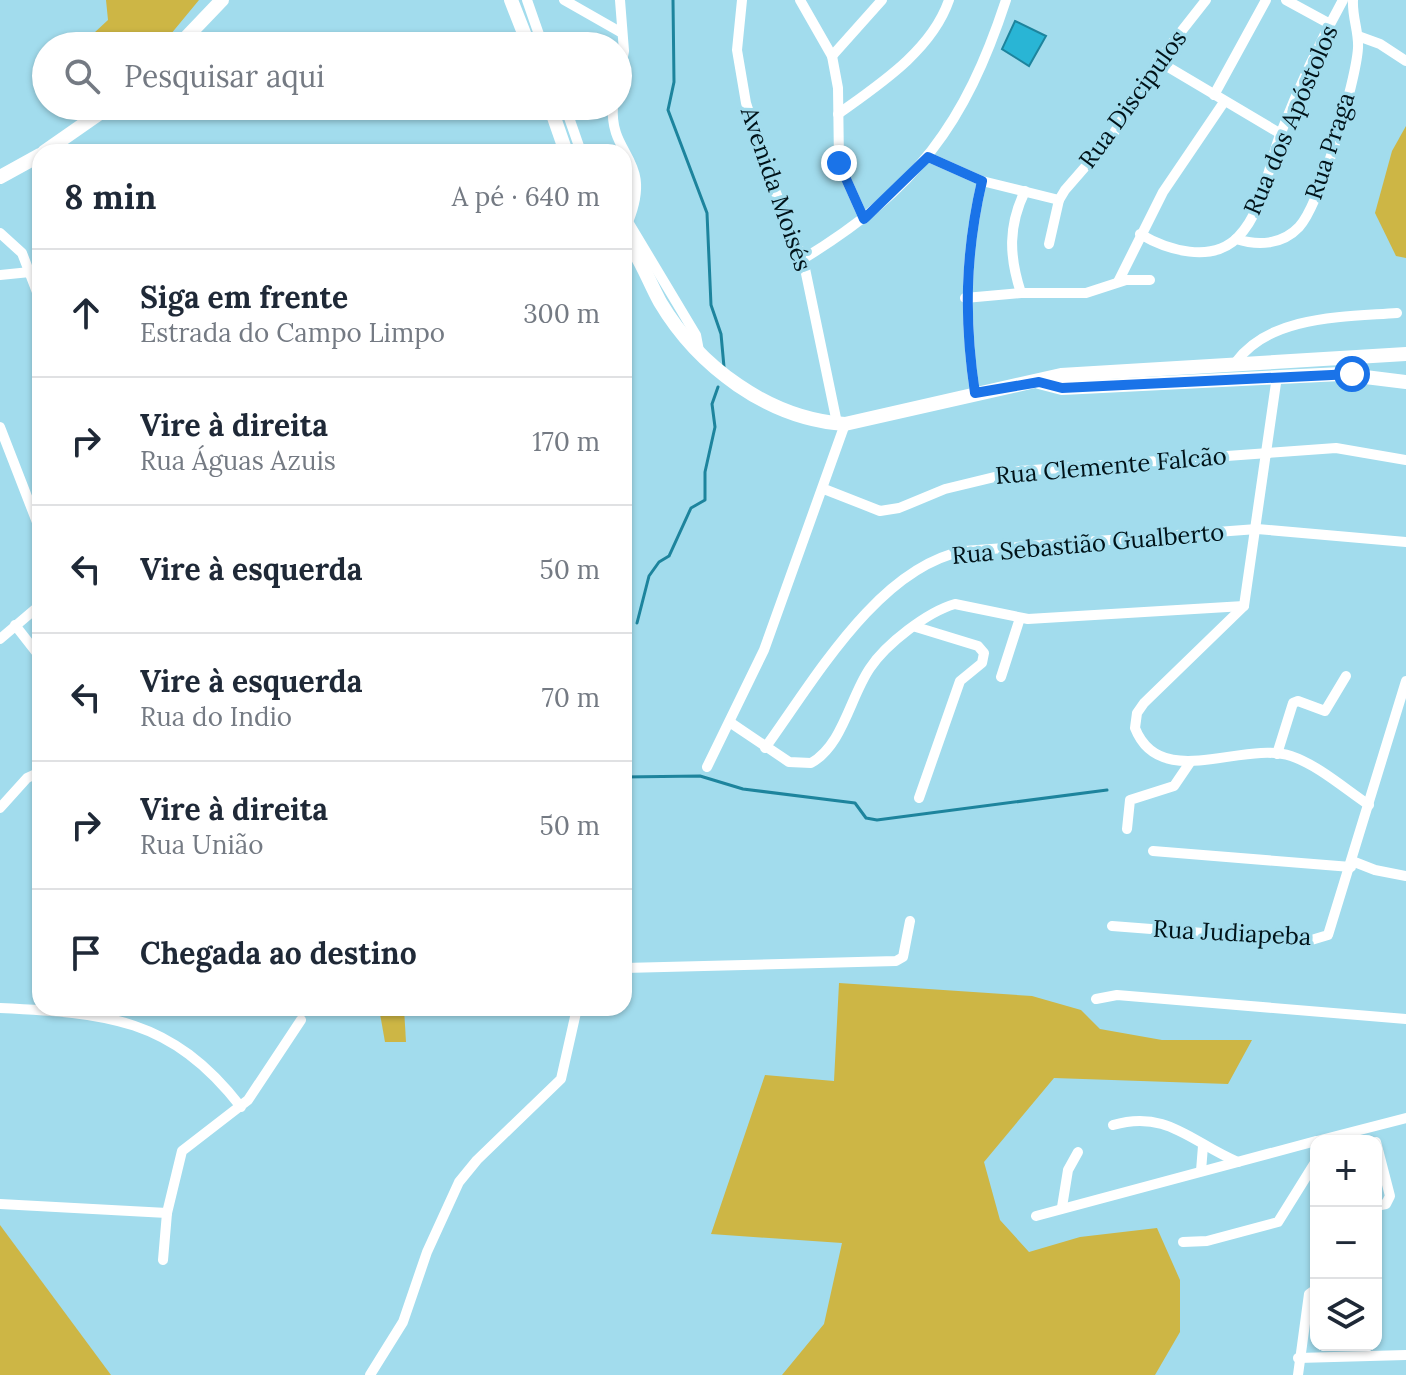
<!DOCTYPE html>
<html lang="pt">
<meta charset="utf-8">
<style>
body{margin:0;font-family:Lora,serif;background:#f2f2f3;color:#1f2937}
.controls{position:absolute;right:24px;bottom:24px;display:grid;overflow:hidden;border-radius:16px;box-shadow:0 2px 6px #0004}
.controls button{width:72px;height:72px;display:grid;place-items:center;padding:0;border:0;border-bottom:2px solid #e0e1e3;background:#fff;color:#1f2937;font:40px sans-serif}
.stop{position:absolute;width:24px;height:24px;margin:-18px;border:6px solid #1a73e8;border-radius:50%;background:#fff}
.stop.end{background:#1a73e8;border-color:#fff;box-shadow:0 2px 8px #0008}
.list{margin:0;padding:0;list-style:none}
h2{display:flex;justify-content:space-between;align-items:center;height:104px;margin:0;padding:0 32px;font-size:34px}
h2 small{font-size:26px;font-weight:400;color:#747a83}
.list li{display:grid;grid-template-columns:52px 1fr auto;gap:24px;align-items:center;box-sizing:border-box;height:128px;padding:0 32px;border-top:2px solid #e0e1e3}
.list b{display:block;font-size:30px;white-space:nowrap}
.list p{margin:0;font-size:26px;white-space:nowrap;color:#747a83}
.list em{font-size:26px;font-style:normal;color:#747a83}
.icon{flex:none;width:44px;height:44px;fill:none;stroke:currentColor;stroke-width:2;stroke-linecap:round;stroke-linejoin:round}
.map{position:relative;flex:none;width:1406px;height:1375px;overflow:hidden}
.search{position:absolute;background:#fff;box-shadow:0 2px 6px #0004;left:32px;top:32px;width:600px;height:88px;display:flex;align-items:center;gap:20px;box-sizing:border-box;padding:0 28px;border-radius:44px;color:#747a83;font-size:30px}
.panel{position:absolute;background:#fff;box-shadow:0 2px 6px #0004;left:32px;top:144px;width:600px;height:872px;border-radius:24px}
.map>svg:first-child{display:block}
.green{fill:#cdb645}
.water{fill:#29b5d5;stroke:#1d849d;stroke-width:2}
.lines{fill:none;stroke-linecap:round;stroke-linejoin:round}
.stream{stroke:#1d849d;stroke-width:3}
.street{stroke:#fff;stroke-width:10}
.secondary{stroke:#fff;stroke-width:14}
.route{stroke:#1a73e8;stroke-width:10}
.labels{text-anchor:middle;stroke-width:7;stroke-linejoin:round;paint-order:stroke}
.street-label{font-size:24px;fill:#001319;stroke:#a2dced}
</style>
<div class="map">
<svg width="1406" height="1375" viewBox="0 0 1406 1375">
<rect width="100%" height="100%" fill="#a2dced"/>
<!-- green -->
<g class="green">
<path d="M106,0H199L161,46H80L108,20Z"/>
<path d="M1406,126V258L1396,256L1375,213L1392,151Z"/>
<path d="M839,983L1032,996L1081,1010L1100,1029L1162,1040H1252L1228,1084L1054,1078L984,1162L1000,1220L1029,1252L1080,1237L1157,1228L1180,1280V1332L1155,1375H782L824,1324L842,1243L711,1234L765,1075L834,1081Z"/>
<path d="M379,1008H404L406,1042H385Z"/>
<path d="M0,1225L111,1375H0Z"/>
</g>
<!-- water -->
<path class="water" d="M1015,21L1046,36L1029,66L1002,49Z"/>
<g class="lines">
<!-- stream -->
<g class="stream">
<path d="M673,0L674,82L668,110L707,213L711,305L721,334L724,367"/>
<path d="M637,623L649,576L659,562L669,556L691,508L705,500V472L715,427L712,404L718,387"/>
<path d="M624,777L700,776L743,789L855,803L866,818L877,820L1107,790"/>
</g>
<!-- street -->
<g class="street">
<path d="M527,0L543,46"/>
<path d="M564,0L622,33"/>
<path d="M742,0L737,50L746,103L772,183L803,259L837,423"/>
<path d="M800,0L832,56L838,88L839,163L864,219"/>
<path d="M1286,0L1330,24"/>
<path d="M1358,36L1380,44L1406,61"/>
<path d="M832,56L882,0"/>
<path d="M1158,61L1281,134"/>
<path d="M618,83L624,51L620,0"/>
<path d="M1214,95L1266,0"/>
<path d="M565,106L581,152"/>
<path d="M613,106C609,157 654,158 628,222"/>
<path d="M838,114C880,84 932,50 949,0"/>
<path d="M928,157L982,181L1059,200"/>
<path d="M624,215L696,335L699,351"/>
<path d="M0,233L22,253L40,300"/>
<path d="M1140,234C1167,250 1212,264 1238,237C1263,212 1268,167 1280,135C1298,89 1319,43 1343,0"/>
<path d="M1236,239C1258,246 1282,245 1299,227C1320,204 1356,81 1358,48C1359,32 1352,17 1353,0"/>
<path d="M1049,244L1059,200L1065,190L1112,136L1158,61L1206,0"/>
<path d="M803,259C916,190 965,125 1006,0"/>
<path d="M0,275L30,272"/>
<path d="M1118,282L1163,192L1224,102"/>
<path d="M1021,293C1009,256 1008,226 1025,191"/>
<path d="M965,298L1021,293H1086L1126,280H1150"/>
<path d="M1236,362C1270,315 1344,317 1397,313"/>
<path d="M1277,376L1244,606L1144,703L1137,713L1135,728C1160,792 1242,740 1291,756C1318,765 1345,789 1369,805"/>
<path d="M975,393C964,320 965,254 982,181"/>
<path d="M0,427L40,530"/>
<path d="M824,489L880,511L899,508L945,489L1019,471L1336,448L1406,460"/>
<path d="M15,625L40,657"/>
<path d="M916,627L978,646L984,653L982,663L960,681L919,798"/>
<path d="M0,639L40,605"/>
<path d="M1001,677L1020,618"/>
<path d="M731,723L789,762L811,763C843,745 850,697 870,668C886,644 927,612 955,604L1028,619L1244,606"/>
<path d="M765,748C813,682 878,567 964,551L1257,529L1406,542"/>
<path d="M1277,754L1293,703L1298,701L1325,711L1346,676"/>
<path d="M707,767L764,650L845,424"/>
<path d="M0,808L27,778L40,772"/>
<path d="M1127,829L1130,800L1174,786L1191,761"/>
<path d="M1153,851L1351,867"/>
<path d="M1352,861L1375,870L1406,876"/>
<path d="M1112,926L1308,941L1328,935L1406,681"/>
<path d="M624,968L896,961L903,957L910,921"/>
<path d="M1096,999L1117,995L1406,1019"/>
<path d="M0,1008C106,1013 171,1017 241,1107"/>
<path d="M1113,1125C1167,1109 1192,1143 1238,1162"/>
<path d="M1317,1141L1406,1118"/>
<path d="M1376,1142L1390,1196L1386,1204L1376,1206"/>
<path d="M1201,1171L1203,1146"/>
<path d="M0,1204L167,1213"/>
<path d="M1062,1207L1068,1170L1078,1152"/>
<path d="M1036,1216L1316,1141"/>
<path d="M1183,1242L1207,1241L1278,1222L1316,1161"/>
<path d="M163,1260L167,1213L182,1151L248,1100L301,1020"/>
<path d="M1298,1358L1406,1355"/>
<path d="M370,1375L403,1322L427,1252L459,1182L477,1160L561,1079L577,1008"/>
<path d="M1298,1375L1309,1294L1316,1289"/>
</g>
<!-- secondary -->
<g class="secondary">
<path d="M511,0L529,46"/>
<path d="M178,46L222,0"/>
<path d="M550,106L566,152"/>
<path d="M44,152L110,106"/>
<path d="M0,177L40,155"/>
<path d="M624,236C640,256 648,280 660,302C698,366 768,419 845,424L1061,375L1406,354"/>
<path d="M1039,382L1062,388L1341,374L1406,382"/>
</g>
</g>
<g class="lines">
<!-- route -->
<path class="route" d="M839,163L864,219L928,157L982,181C965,254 964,320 975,393L1039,382L1062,388L1352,374"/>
</g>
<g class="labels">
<!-- street labels -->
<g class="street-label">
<text transform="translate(1133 99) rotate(-54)" y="8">Rua Discipulos</text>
<text transform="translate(1291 120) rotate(-67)" y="8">Rua dos Apóstolos</text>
<text transform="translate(1330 146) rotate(-72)" y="8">Rua Praga</text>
<text transform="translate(776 189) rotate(71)" y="8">Avenida Moisés</text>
<text transform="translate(1111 466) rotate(-5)" y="8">Rua Clemente Falcão</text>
<text transform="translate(1088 544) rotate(-5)" y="8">Rua Sebastião Gualberto</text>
<text transform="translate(1232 933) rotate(3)" y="8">Rua Judiapeba</text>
</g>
</g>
</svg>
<div class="controls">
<button>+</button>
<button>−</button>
<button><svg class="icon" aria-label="layers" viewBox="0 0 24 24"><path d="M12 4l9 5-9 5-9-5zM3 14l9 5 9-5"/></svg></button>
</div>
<div class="stop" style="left:1352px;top:374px"></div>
<div class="stop end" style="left:839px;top:163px"></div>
<div class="search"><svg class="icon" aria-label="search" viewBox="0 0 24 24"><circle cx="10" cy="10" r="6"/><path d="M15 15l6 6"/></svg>Pesquisar aqui</div>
<section class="panel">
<h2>8 min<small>A pé · 640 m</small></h2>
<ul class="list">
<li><svg class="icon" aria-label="ahead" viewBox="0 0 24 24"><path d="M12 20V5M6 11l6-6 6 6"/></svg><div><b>Siga em frente</b><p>Estrada do Campo Limpo</p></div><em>300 m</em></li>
<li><svg class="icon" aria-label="right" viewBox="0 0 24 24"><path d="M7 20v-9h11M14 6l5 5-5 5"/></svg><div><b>Vire à direita</b><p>Rua Águas Azuis</p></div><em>170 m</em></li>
<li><svg class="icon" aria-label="left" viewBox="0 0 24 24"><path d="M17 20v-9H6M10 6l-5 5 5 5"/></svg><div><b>Vire à esquerda</b></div><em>50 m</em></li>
<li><svg class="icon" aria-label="left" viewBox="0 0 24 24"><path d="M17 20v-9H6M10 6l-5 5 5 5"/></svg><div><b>Vire à esquerda</b><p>Rua do Indio</p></div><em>70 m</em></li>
<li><svg class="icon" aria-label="right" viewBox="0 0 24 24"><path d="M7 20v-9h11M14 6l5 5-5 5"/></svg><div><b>Vire à direita</b><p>Rua União</p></div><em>50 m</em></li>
<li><svg class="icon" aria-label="arrive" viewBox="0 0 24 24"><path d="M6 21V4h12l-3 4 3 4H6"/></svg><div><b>Chegada ao destino</b></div></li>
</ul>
</section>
</div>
